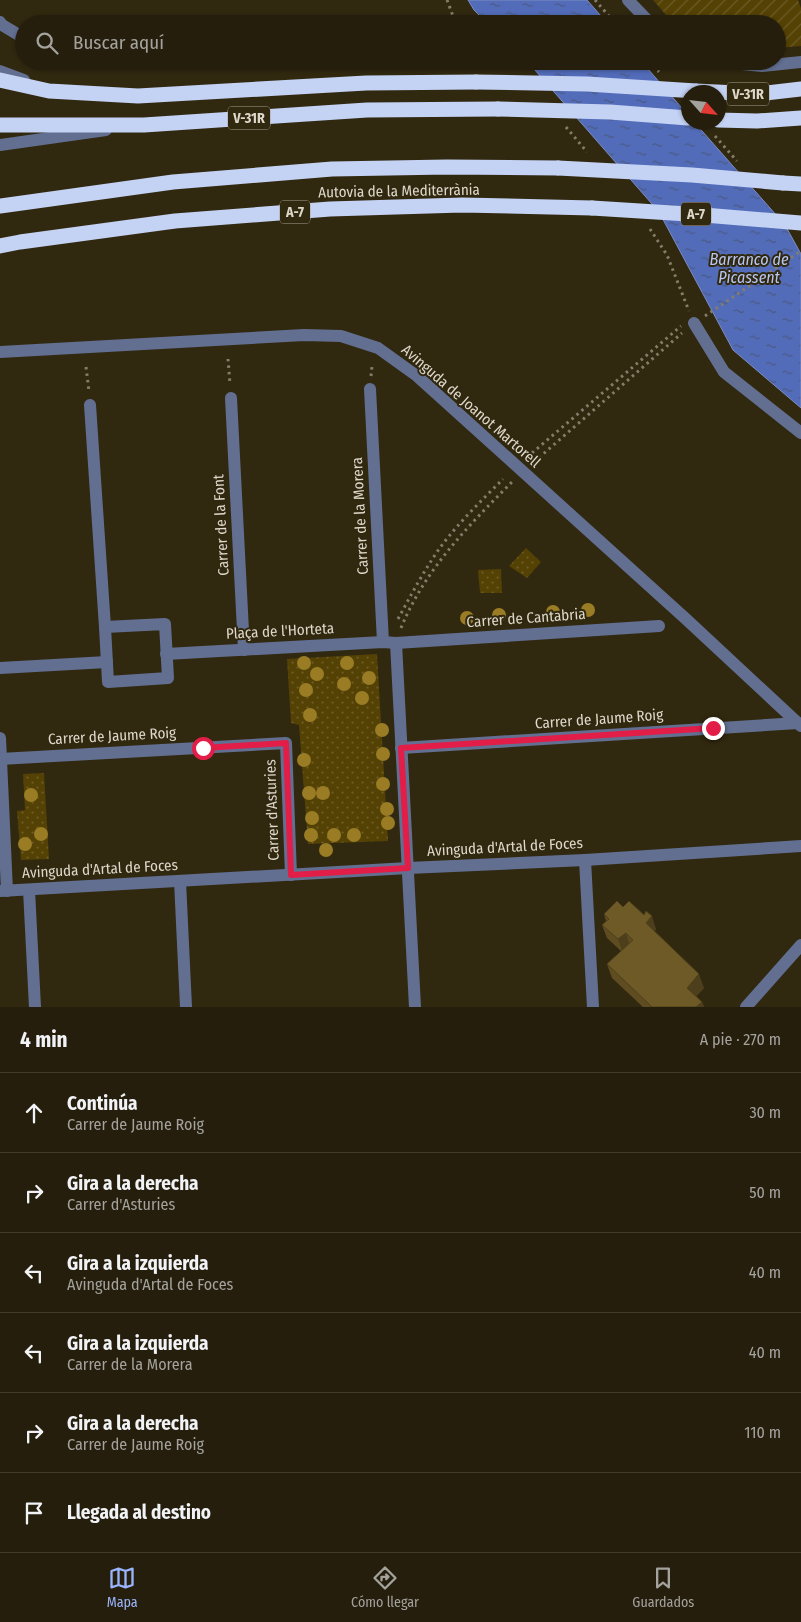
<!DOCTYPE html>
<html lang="es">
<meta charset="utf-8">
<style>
body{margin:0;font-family:"Fira Sans Condensed",sans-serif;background:#2d2715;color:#f1f3f6}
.compass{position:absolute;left:681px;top:85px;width:45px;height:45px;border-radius:50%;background:#251e0c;box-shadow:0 1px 4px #0004;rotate:117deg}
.stop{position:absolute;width:15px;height:15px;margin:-11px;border:4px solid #e11d48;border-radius:50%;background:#fff}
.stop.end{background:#e11d48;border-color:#fff;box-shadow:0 1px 5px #0008}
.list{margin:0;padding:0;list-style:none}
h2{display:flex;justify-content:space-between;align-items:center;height:65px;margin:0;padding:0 20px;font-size:21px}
h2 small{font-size:16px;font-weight:400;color:#a3a29d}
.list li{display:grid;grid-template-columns:32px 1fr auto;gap:15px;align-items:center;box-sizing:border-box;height:80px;padding:0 20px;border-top:1px solid #423c2d}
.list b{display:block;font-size:19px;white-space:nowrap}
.list p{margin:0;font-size:16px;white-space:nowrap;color:#a3a29d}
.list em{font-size:16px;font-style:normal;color:#a3a29d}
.icon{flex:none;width:28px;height:28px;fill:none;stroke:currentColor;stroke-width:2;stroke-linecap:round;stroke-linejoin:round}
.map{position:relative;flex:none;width:801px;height:1007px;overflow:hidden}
.search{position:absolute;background:#251e0c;box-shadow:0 1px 4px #0004;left:15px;right:15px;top:15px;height:55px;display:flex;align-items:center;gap:12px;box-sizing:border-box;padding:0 18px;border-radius:28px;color:#a3a29d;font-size:19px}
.sheet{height:545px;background:#251e0c}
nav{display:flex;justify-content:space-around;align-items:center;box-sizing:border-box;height:70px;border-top:1px solid #423c2d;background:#251e0c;font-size:14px;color:#a3a29d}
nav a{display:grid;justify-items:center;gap:2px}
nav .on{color:#9ab5fd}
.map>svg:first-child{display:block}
.park{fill:url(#park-dots)}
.garden{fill:url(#garden-furrows)}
.water{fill:url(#water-ripples);stroke:#7c8cbe}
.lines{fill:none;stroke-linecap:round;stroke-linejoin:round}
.path{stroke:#857d6a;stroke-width:3;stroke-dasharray:2.5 4;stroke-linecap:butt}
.minor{stroke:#626f91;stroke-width:12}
.highway{stroke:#c4d2f4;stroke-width:15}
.highway-bridge{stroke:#c4d2f4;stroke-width:15}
.tree{fill:#997c24}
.wall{fill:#5f4d21}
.shaded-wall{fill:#4d3f1b}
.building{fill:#6e5a26;stroke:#4d3f1b}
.route{stroke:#e11d48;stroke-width:6}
.labels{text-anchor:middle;stroke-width:4;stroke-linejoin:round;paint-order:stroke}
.shield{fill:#312810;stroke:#aaa392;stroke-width:1}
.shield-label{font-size:14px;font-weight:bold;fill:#ded8ca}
.street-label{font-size:15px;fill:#ded8ca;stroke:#312810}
.water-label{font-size:16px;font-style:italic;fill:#b7c7f1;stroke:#312810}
</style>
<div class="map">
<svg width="801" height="1007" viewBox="0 0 801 1007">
<defs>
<pattern id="park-dots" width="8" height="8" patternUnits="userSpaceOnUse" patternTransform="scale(1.25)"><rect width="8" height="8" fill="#544104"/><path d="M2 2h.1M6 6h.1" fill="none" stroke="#6c5c27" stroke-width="1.8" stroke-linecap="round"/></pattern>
<pattern id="garden-furrows" width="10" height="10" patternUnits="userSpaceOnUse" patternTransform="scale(1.25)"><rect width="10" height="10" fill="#544104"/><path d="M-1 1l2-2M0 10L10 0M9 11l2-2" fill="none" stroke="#6c5c27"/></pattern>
<pattern id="water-ripples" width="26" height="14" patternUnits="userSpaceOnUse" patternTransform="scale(1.25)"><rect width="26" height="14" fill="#526cb9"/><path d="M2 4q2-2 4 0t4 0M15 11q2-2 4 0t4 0" fill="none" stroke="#4b5981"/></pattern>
</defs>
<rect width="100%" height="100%" fill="#312810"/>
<!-- park -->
<g class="park">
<path d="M526,548L541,562L527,578L509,566Z"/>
<path d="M501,569L502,593H480L478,570Z"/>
<path d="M377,654L388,841L308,844L299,725L291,723L287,659Z"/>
<path d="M44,773L49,859L21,860L17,811L25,810L23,774Z"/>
</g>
<!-- garden -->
<path class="garden" d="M653,0H798L801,8V46L777,48V24H674Z"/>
<!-- water -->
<g class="water">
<path d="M468,0H587L608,24H488L474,10Z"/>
<path d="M527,61H641L688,115V122L695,123L785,225L801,254V408L733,350L659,212Z"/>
</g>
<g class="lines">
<!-- path -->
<g class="path">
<path d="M447,0L456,24"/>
<path d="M595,0L616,24"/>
<path d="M649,61L659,72"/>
<path d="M566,127L587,152"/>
<path d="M715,136L737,161"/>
<path d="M650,229L667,255L689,311"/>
<path d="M705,316L801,251"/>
<path d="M228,359L230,384"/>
<path d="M86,367L89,391"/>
<path d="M371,376L372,366"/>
<path d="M532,453L681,326"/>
<path d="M534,462L682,333"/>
<path d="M398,619C410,597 421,576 435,555C452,529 481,501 503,479"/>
<path d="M401,628C425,569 469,525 513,481"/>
</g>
<!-- minor -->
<g class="minor">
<path d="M628,0L651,24"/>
<path d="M0,22L2,25L24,38"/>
<path d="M712,61L762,66L801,62"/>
<path d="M0,71L24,80"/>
<path d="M0,145L106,130"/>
<path d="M694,323L724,372L801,433"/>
<path d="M0,352L304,335L341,336L378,348L417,376L686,619L801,726"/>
<path d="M370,389L383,642"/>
<path d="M231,398L244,650"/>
<path d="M90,405L105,627"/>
<path d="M165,624L168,678L108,682L105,627Z"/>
<path d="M396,643L415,1007"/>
<path d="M166,654L383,642L396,643L659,626"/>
<path d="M0,668L107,662"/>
<path d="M0,738L7,891"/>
<path d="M401,748L798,723"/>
<path d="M0,759L286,743L291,875"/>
<path d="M585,860L593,1007"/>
<path d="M180,881L186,1007"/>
<path d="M29,890L35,1007"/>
<path d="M0,891L408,868L585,860L801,846"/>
<path d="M746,1007L801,945"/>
</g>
<!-- highway -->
<g class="highway">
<path d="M0,80L49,91L138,96L366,83L476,82"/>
<path d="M696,91L757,94L801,89"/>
<path d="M718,120L757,121L801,118"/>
<path d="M0,125H144L367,110L498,109"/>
<path d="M783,183L801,184"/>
<path d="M0,206L173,182L332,169L447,167L558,168"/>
<path d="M0,246L20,242L175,221L330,209L462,205L592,208"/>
</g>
<!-- highway-bridge -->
<g class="highway-bridge">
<path d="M476,82L587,84L696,91"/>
<path d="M498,109L610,112L688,118"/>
<path d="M558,168L692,175L783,183"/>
<path d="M592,208L704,215L801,223"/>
</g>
</g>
<!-- trees -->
<g class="tree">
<circle cx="588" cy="610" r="7"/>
<circle cx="553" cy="612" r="7"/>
<circle cx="499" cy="615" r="7"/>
<circle cx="467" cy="618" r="7"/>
<circle cx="304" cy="663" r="7"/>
<circle cx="347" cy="663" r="7"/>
<circle cx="317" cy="674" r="7"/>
<circle cx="369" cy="678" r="7"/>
<circle cx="344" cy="684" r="7"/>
<circle cx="306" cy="690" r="7"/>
<circle cx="362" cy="698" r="7"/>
<circle cx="310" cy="715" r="7"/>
<circle cx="382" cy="730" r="7"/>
<circle cx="383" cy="754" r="7"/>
<circle cx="304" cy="760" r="7"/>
<circle cx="383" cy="784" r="7"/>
<circle cx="309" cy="793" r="7"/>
<circle cx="323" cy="793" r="7"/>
<circle cx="31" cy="795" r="7"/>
<circle cx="387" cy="809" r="7"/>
<circle cx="312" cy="818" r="7"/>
<circle cx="388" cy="823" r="7"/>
<circle cx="41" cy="834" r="7"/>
<circle cx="311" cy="835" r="7"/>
<circle cx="334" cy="835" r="7"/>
<circle cx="354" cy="835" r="7"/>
<circle cx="25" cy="844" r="7"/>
<circle cx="326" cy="850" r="7"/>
</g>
<!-- wall -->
<path class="wall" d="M623,907L656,929L654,932L704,988L696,996L702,1002L704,1007H643L612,978L607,964L621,951L607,938L602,925L606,921L604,914Z"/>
<!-- shaded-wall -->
<g class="shaded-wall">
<path d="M652,916L656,929L651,936L646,923Z"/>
<path d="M626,933L630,946L623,953L618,939Z"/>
<path d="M699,974L704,988L692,1001L687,988Z"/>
<path d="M702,1002L704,1007H696Z"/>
</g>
<!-- building -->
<path class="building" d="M617,901L623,907L629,901L644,915L646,911L652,916L646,923L699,974L687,988L702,1002L696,1007H652L607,964L633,940L626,933L618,939L602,925L609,919L604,914Z"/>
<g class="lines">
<!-- route -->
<path class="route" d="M203,748L286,743L291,875L408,868L401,748L713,728"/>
</g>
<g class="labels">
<!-- shield labels -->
<g class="shield">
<rect x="727" y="82.5" width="42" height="23" rx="4"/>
<rect x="228" y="106.5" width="42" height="23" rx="4"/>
<rect x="280" y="200.5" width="30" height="23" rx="4"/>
<rect x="681" y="202.5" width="30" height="23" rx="4"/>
</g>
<g class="shield-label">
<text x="748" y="99">V-31R</text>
<text x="249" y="123">V-31R</text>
<text x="295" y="217">A-7</text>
<text x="696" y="219">A-7</text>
</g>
<!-- street labels -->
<g class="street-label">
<text transform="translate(399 191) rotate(-1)" y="5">Autovia de la Mediterrània</text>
<text transform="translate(471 406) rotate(41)" y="5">Avinguda de Joanot Martorell</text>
<text transform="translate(360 516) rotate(-93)" y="5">Carrer de la Morera</text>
<text transform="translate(221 525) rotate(-93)" y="5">Carrer de la Font</text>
<text transform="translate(526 618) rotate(-4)" y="5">Carrer de Cantabria</text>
<text transform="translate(280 631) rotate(-3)" y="5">Plaça de l'Horteta</text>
<text transform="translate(599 719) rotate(-4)" y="5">Carrer de Jaume Roig</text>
<text transform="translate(112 736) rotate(-3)" y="5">Carrer de Jaume Roig</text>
<text transform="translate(272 810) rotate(-92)" y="5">Carrer d'Asturies</text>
<text transform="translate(505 847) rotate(-3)" y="5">Avinguda d'Artal de Foces</text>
<text transform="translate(100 869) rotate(-3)" y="5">Avinguda d'Artal de Foces</text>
</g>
<!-- water labels -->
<g class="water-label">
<text x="749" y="265">Barranco de<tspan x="749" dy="18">Picassent</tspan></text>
</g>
</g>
</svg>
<svg class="compass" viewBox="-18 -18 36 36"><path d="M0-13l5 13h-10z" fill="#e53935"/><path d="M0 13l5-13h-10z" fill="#a3a29d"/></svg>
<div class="stop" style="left:203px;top:748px"></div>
<div class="stop end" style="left:713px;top:728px"></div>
<div class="search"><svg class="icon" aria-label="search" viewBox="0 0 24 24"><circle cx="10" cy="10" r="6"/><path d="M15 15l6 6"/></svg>Buscar aquí</div>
</div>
<section class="sheet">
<h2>4 min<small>A pie · 270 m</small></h2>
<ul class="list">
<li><svg class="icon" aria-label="ahead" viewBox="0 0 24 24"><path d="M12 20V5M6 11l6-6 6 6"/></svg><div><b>Continúa</b><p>Carrer de Jaume Roig</p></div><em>30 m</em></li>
<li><svg class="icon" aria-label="right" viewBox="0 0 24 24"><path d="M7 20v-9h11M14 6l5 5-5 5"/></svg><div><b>Gira a la derecha</b><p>Carrer d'Asturies</p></div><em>50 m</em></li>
<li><svg class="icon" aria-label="left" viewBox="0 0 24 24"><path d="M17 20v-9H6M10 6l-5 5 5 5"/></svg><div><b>Gira a la izquierda</b><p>Avinguda d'Artal de Foces</p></div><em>40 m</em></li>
<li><svg class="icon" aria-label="left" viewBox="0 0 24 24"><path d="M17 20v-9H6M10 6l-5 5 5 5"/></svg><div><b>Gira a la izquierda</b><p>Carrer de la Morera</p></div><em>40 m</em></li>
<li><svg class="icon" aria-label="right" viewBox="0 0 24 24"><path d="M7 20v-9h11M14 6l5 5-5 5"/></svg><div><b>Gira a la derecha</b><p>Carrer de Jaume Roig</p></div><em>110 m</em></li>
<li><svg class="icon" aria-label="arrive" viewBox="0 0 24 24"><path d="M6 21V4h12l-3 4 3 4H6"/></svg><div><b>Llegada al destino</b></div></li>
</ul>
</section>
<nav>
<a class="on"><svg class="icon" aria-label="map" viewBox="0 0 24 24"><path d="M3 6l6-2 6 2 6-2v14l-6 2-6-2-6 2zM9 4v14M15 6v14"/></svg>Mapa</a>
<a><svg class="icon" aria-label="directions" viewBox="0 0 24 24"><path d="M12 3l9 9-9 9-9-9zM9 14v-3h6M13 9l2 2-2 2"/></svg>Cómo llegar</a>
<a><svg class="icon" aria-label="saved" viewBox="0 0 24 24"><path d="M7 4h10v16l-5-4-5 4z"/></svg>Guardados</a>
</nav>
